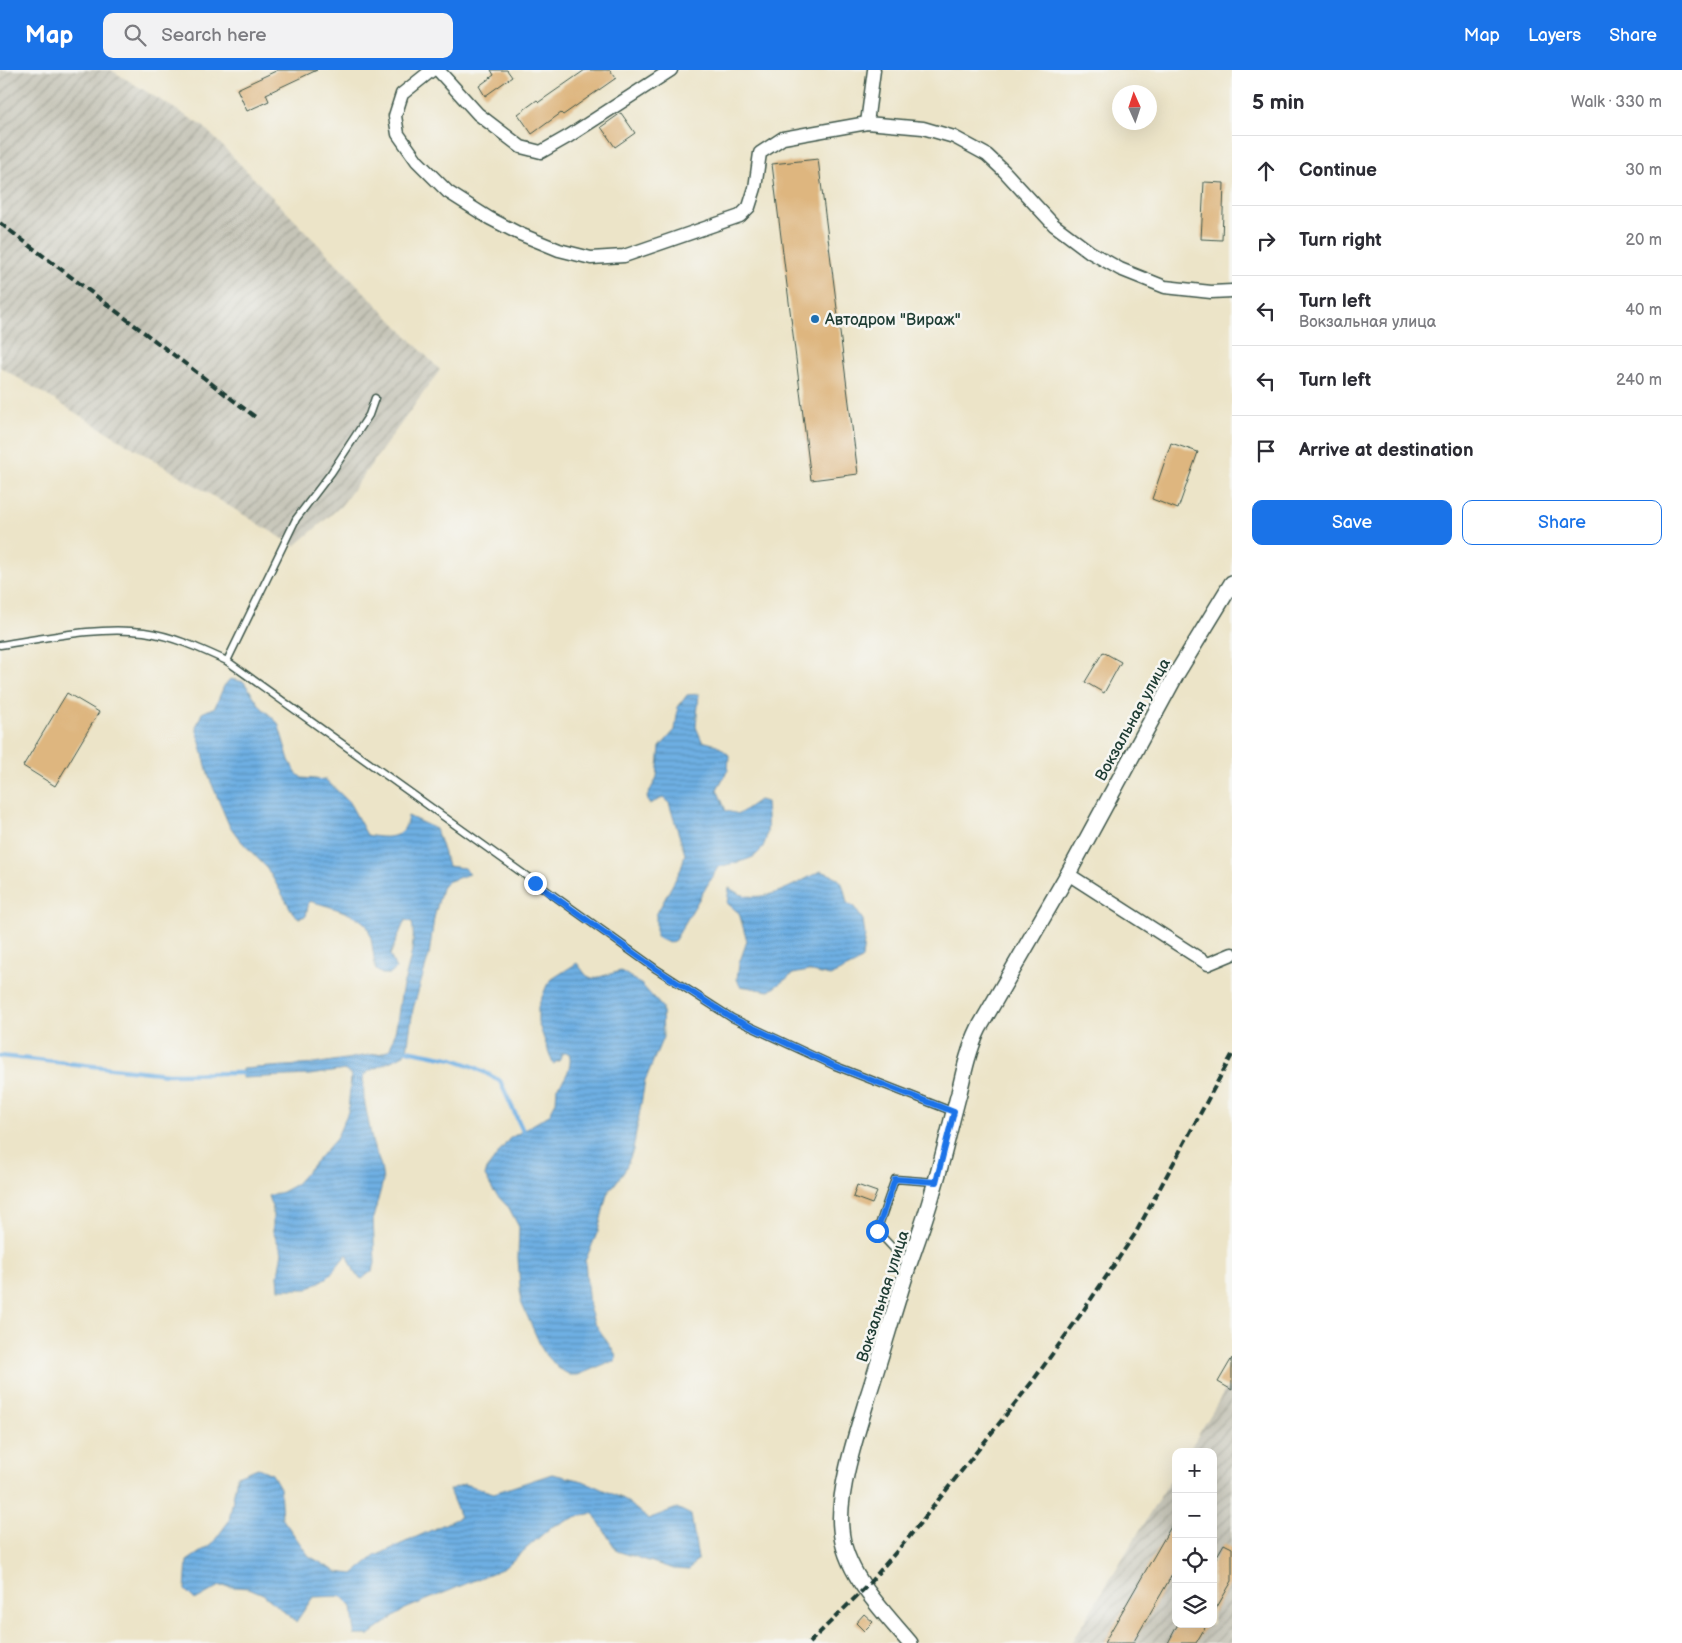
<!DOCTYPE html>
<meta charset="utf-8">
<style>
body{margin:0;font-family:"Balsamiq Sans",sans-serif;background:#f2f2f3;color:#2b2b33}
.controls{position:absolute;right:15px;bottom:15px;display:grid;overflow:hidden;border-radius:10px;box-shadow:0 5px 20px #0002}
.controls button{width:45px;height:45px;display:grid;place-items:center;padding:0;border:0;border-bottom:1px solid #e1e1e2;background:#fff;color:#2b2b33;font:25px sans-serif}
.compass{position:absolute;left:1112px;top:15px;width:45px;height:45px;border-radius:50%;background:#fff;box-shadow:0 5px 20px #0002;rotate:357deg}
.stop{position:absolute;width:15px;height:15px;margin:-11px;border:4px solid #1a73e8;border-radius:50%;background:#fff}
.stop.end{background:#1a73e8;border-color:#fff;box-shadow:0 1px 5px #0008}
.list{margin:0;padding:0;list-style:none}
h2{display:flex;justify-content:space-between;align-items:center;height:65px;margin:0;padding:0 20px;font-size:21px}
h2 small{font-size:16px;font-weight:400;color:#7c7c81}
.list li{display:grid;grid-template-columns:32px 1fr auto;gap:15px;align-items:center;box-sizing:border-box;height:70px;padding:0 20px;border-top:1px solid #e1e1e2}
.list b{display:block;font-size:19px;white-space:nowrap}
.list p{margin:0;font-size:16px;white-space:nowrap;color:#7c7c81}
.list em{font-size:16px;font-style:normal;color:#7c7c81}
.actions{display:flex;gap:10px;padding:15px 20px}
.actions a{flex:1;padding:11px 0;border:1px solid #1a73e8;border-radius:10px;text-align:center;font-size:18px;color:#1a73e8}
.actions .main{background:#1a73e8;color:#fff}
.icon{flex:none;width:28px;height:28px;fill:none;stroke:currentColor;stroke-width:2;stroke-linecap:round;stroke-linejoin:round}
.map{position:relative;flex:none;width:1232px;height:1573px;overflow:hidden}
header{display:flex;align-items:center;gap:30px;box-sizing:border-box;height:70px;padding:0 25px;background:#1a73e8;color:#fff}
header strong{font-size:24px}
nav{display:flex;gap:28px;margin-inline-start:auto;font-size:18px}
.search{width:350px;height:45px;background:#f2f2f3;display:flex;align-items:center;gap:12px;box-sizing:border-box;padding:0 18px;border-radius:10px;color:#7c7c81;font-size:19px}
main{display:flex}
aside{flex:1;background:#fff}
.map>svg:first-child{display:block}
.industrial{fill:url(#industrial-furrows)}
.water{fill:url(#water-rules);stroke:#46768c}
.lines{fill:none;stroke-linecap:round;stroke-linejoin:round}
.stream{stroke:#6eafe3;stroke-width:4.5}
.building{fill:#deb67f}
.service-casing{stroke:#3e564a;stroke-width:9}
.minor-casing{stroke:#3e564a;stroke-width:15}
.tertiary-casing{stroke:#3e564a;stroke-width:18}
.service{stroke:#fff;stroke-width:6}
.minor{stroke:#fff;stroke-width:12}
.tertiary{stroke:#fff;stroke-width:15}
.rail{stroke:#1f3d34;stroke-width:4;stroke-dasharray:8 4;stroke-linecap:butt}
.route{stroke:#1a73e8;stroke-width:6}
.poi-dot{fill:#1f6fb2;stroke:#f6f6f2;stroke-width:2}
.labels{text-anchor:middle;stroke-width:5;stroke-linejoin:round;paint-order:stroke}
.poi-label{font-size:16px;fill:#1f3d34;stroke:#f6f6f2;text-anchor:start}
.street-label{font-size:16px;fill:#1f3d34;stroke:#f6f6f2}
</style>
<header>
<strong>Map</strong>
<div class="search"><svg class="icon" aria-label="search" viewBox="0 0 24 24"><circle cx="10" cy="10" r="6"/><path d="M15 15l6 6"/></svg>Search here</div>
<nav><a>Map</a><a>Layers</a><a>Share</a></nav>
</header>
<main>
<div class="map">
<svg width="1232" height="1573" viewBox="0 0 1232 1573">
<defs>
<pattern id="industrial-furrows" width="10" height="10" patternUnits="userSpaceOnUse" patternTransform="scale(1.25)"><rect width="10" height="10" fill="#c6c5b8"/><path d="M-1 1l2-2M0 10L10 0M9 11l2-2" fill="none" stroke="#a0a196"/></pattern>
<pattern id="water-rules" width="6" height="5" patternUnits="userSpaceOnUse" patternTransform="scale(1.25)"><rect width="6" height="5" fill="#6eafe3"/><path d="M0 2.5h6" fill="none" stroke="#5a90b9"/></pattern>
</defs>
<rect width="100%" height="100%" fill="#f6f6f2"/>
<filter id="ink" filterUnits="userSpaceOnUse"><feTurbulence type="fractalNoise" baseFrequency=".02" numOctaves="2"/><feDisplacementMap in="SourceGraphic" scale="10" xChannelSelector="R" yChannelSelector="G"/><feConvolveMatrix kernelMatrix="1 2 1 2 8 2 1 2 1" color-interpolation-filters="sRGB"/></filter>
<filter id="wash" filterUnits="userSpaceOnUse"><feTurbulence type="fractalNoise" baseFrequency=".0096" numOctaves="4" result="noise"/><feDisplacementMap in="SourceGraphic" scale="20" xChannelSelector="R" yChannelSelector="G"/><feGaussianBlur stdDeviation="1.12" result="paint"/><feColorMatrix in="noise" values="0 0 0 0 0 0 0 0 0 0 0 0 0 0 0 0 0 1.4 0 .05"/><feComposite in="paint" operator="in"/></filter>
<g filter="url(#wash)">
<rect width="100%" height="100%" fill="#ece4c8"/>
<!-- industrial -->
<g class="industrial">
<path d="M0,0H111L203,56L440,300L341,436L295,476L0,297Z"/>
<path d="M1232,1309V1573H1071L1176,1401V1554H1213V1382H1188Z"/>
</g>
<!-- water -->
<g class="water">
<path d="M230,609L244,612L261,637L278,653L289,690L296,703L302,708L326,710L349,732L367,765C378,767 394,770 402,761C406,758 407,751 408,746L436,759L448,796L464,798L469,804L447,812L442,818L434,848L429,885L413,939L407,980L402,986L369,1001L363,1006L364,1029L373,1075L381,1096L383,1111L373,1148L375,1193L373,1200L362,1209L356,1205L347,1184L328,1207L308,1219H279L278,1205L282,1182L273,1162V1140L268,1126L282,1122L295,1115L336,1069L348,1042L351,1005L345,1000L310,1005L242,1008V999L314,994L383,983L390,979C397,959 398,945 401,925C406,901 417,877 412,852L405,850L390,885L396,899L390,904H382L376,900C373,887 373,871 368,858C363,845 322,834 309,831L306,846L299,848L293,843L267,798L240,770L229,755L209,707L196,657L202,643L215,637L224,616Z"/>
<path d="M699,624L696,657L702,671L717,675L729,685L728,700L717,719L726,741L739,744L759,730L766,732C767,751 772,775 753,787C743,792 728,794 718,797L675,870L669,873L656,867V845L681,799L685,784L669,733L663,728L649,734L647,727L657,707L660,677L675,660L678,637L687,625Z"/>
<path d="M821,801C844,809 842,811 847,833L854,837L863,850L865,865L862,888L857,893L830,906L808,901L793,904L769,921L740,916L737,909L739,894L747,871L739,843L727,833L729,818C733,820 738,824 743,825C770,832 798,812 821,801Z"/>
<path d="M577,893L586,905L592,909L621,901L641,914L662,937L663,967L645,1011L633,1080L624,1102L607,1124L598,1161L585,1191L589,1237L594,1252L616,1285L615,1292L607,1293L578,1305H570L558,1298L543,1281L521,1232L518,1188L519,1157L509,1138L494,1122L485,1106L487,1099L509,1069L549,1045L556,1032L557,1017C566,1010 573,994 569,983H562L560,990L553,994L538,952V937L547,915L552,909Z"/>
<path d="M258,1398L272,1404L280,1418L282,1448L309,1486L337,1502L353,1504L375,1486L460,1447L449,1420L464,1414L494,1423L552,1404L583,1411L624,1429L648,1449L677,1438L691,1445L698,1489L689,1500L674,1499L617,1481L593,1443L579,1446L551,1457L504,1498L405,1539L369,1565H355L352,1537L341,1526L313,1527L296,1552L263,1524L249,1518L220,1516L195,1530L185,1520L187,1491L212,1474L229,1451L237,1406Z"/>
</g>
<g class="lines">
<!-- stream -->
<g class="stream">
<path d="M407,980L453,989L475,997L500,1011L523,1061"/>
<path d="M0,986L168,1004L242,1003"/>
</g>
</g>
<g id="blocks">
<!-- building -->
<g class="building">
<path d="M278,0H317L266,24L269,31L247,41L237,19Z"/>
<path d="M491,0H507L512,7L485,26L479,16L494,5Z"/>
<path d="M585,0H610L616,8L563,45L561,43L532,64L518,44L537,30L539,32Z"/>
<path d="M621,43L635,63L615,77L601,57Z"/>
<path d="M818,89L858,404L811,410L772,94Z"/>
<path d="M1204,112L1224,113L1222,170L1201,169Z"/>
<path d="M1171,373L1198,382L1178,439L1152,429Z"/>
<path d="M1103,582L1121,592L1104,623L1085,612Z"/>
<path d="M67,623L99,642L55,716L23,696Z"/>
<path d="M857,1115L877,1122L872,1134L853,1127Z"/>
<path d="M1232,1288V1320L1218,1312Z"/>
<path d="M1176,1448V1498L1133,1573H1104Z"/>
<path d="M1224,1474L1232,1478V1511L1213,1544V1493Z"/>
<path d="M864,1544L873,1552L864,1561L856,1553Z"/>
<path d="M1178,1554H1207L1196,1573H1168Z"/>
</g>
</g>
</g>
<g filter="url(#ink)">
<use href="#blocks" fill-opacity="0" stroke="#3e564a" stroke-width="1"/>
<g class="lines">
<!-- service casing -->
<g class="service-casing">
<g id="service">
<path d="M0,575C47,568 97,556 144,562C173,566 201,579 227,591L656,899L732,948L833,995L954,1042"/>
<path d="M227,591L296,449L331,403L369,345L375,328"/>
<path d="M908,1194L877,1161L895,1109L935,1112"/>
</g>
</g>
<!-- minor casing -->
<g class="minor-casing">
<g id="minor">
<path d="M432,0L402,24L395,46L398,64L417,91L448,122L489,148L520,164L559,180L591,188L624,186L740,146L749,137L755,118L760,83L783,68L867,53L923,58L954,67L987,85L1004,101L1054,155L1090,182L1120,199L1165,217L1211,222L1232,221"/>
<path d="M438,0L478,44L521,77L541,82L569,66L671,0"/>
<path d="M867,53L874,0"/>
<path d="M1068,804L1208,894L1232,884"/>
</g>
</g>
<!-- tertiary casing -->
<g class="tertiary-casing">
<path id="tertiary" d="M910,1573C883,1541 844,1503 841,1459C837,1422 857,1362 868,1326C882,1283 894,1240 908,1197C917,1171 926,1147 933,1121C943,1089 950,1056 959,1023C964,1001 969,978 979,958L1068,804L1177,603L1232,513"/>
</g>
<!-- service -->
<use href="#service" class="service"/>
<!-- minor -->
<use href="#minor" class="minor"/>
<!-- tertiary -->
<use href="#tertiary" class="tertiary"/>
<!-- rail -->
<g class="rail">
<path d="M0,153L258,349"/>
<path d="M809,1573L865,1518L909,1467L1032,1312L1081,1244L1135,1164L1232,985"/>
</g>
</g>
</g>
<g class="lines" filter="url(#ink)">
<!-- route -->
<path class="route" d="M535,813L656,899L732,948L833,995L954,1042L936,1112L895,1109L877,1161"/>
</g>
<!-- markers -->
<circle class="poi-dot" cx="815" cy="249" r="5"/>
<g class="labels">
<!-- poi labels -->
<g class="poi-label">
<text x="825" y="255">Автодром "Вираж"</text>
</g>
<!-- street labels -->
<g class="street-label">
<text transform="translate(1132 649) rotate(-61)" y="6">Вокзальная улица</text>
<text transform="translate(882 1226) rotate(-72)" y="6">Вокзальная улица</text>
</g>
</g>
</svg>
<div class="controls">
<button>+</button>
<button>−</button>
<button><svg class="icon" aria-label="locate" viewBox="0 0 24 24"><circle cx="12" cy="12" r="6"/><path d="M12 2v4M12 18v4M2 12h4M18 12h4"/></svg></button>
<button><svg class="icon" aria-label="layers" viewBox="0 0 24 24"><path d="M12 4l9 5-9 5-9-5zM3 14l9 5 9-5"/></svg></button>
</div>
<svg class="compass" viewBox="-18 -18 36 36"><path d="M0-13l5 13h-10z" fill="#e53935"/><path d="M0 13l5-13h-10z" fill="#7c7c81"/></svg>
<div class="stop" style="left:877px;top:1161px"></div>
<div class="stop end" style="left:535px;top:813px"></div>
</div>
<aside>
<h2>5 min<small>Walk · 330 m</small></h2>
<ul class="list">
<li><svg class="icon" aria-label="ahead" viewBox="0 0 24 24"><path d="M12 20V5M6 11l6-6 6 6"/></svg><div><b>Continue</b></div><em>30 m</em></li>
<li><svg class="icon" aria-label="right" viewBox="0 0 24 24"><path d="M7 20v-9h11M14 6l5 5-5 5"/></svg><div><b>Turn right</b></div><em>20 m</em></li>
<li><svg class="icon" aria-label="left" viewBox="0 0 24 24"><path d="M17 20v-9H6M10 6l-5 5 5 5"/></svg><div><b>Turn left</b><p>Вокзальная улица</p></div><em>40 m</em></li>
<li><svg class="icon" aria-label="left" viewBox="0 0 24 24"><path d="M17 20v-9H6M10 6l-5 5 5 5"/></svg><div><b>Turn left</b></div><em>240 m</em></li>
<li><svg class="icon" aria-label="arrive" viewBox="0 0 24 24"><path d="M6 21V4h12l-3 4 3 4H6"/></svg><div><b>Arrive at destination</b></div></li>
</ul>
<div class="actions"><a class="main">Save</a><a>Share</a></div>
</aside>
</main>
